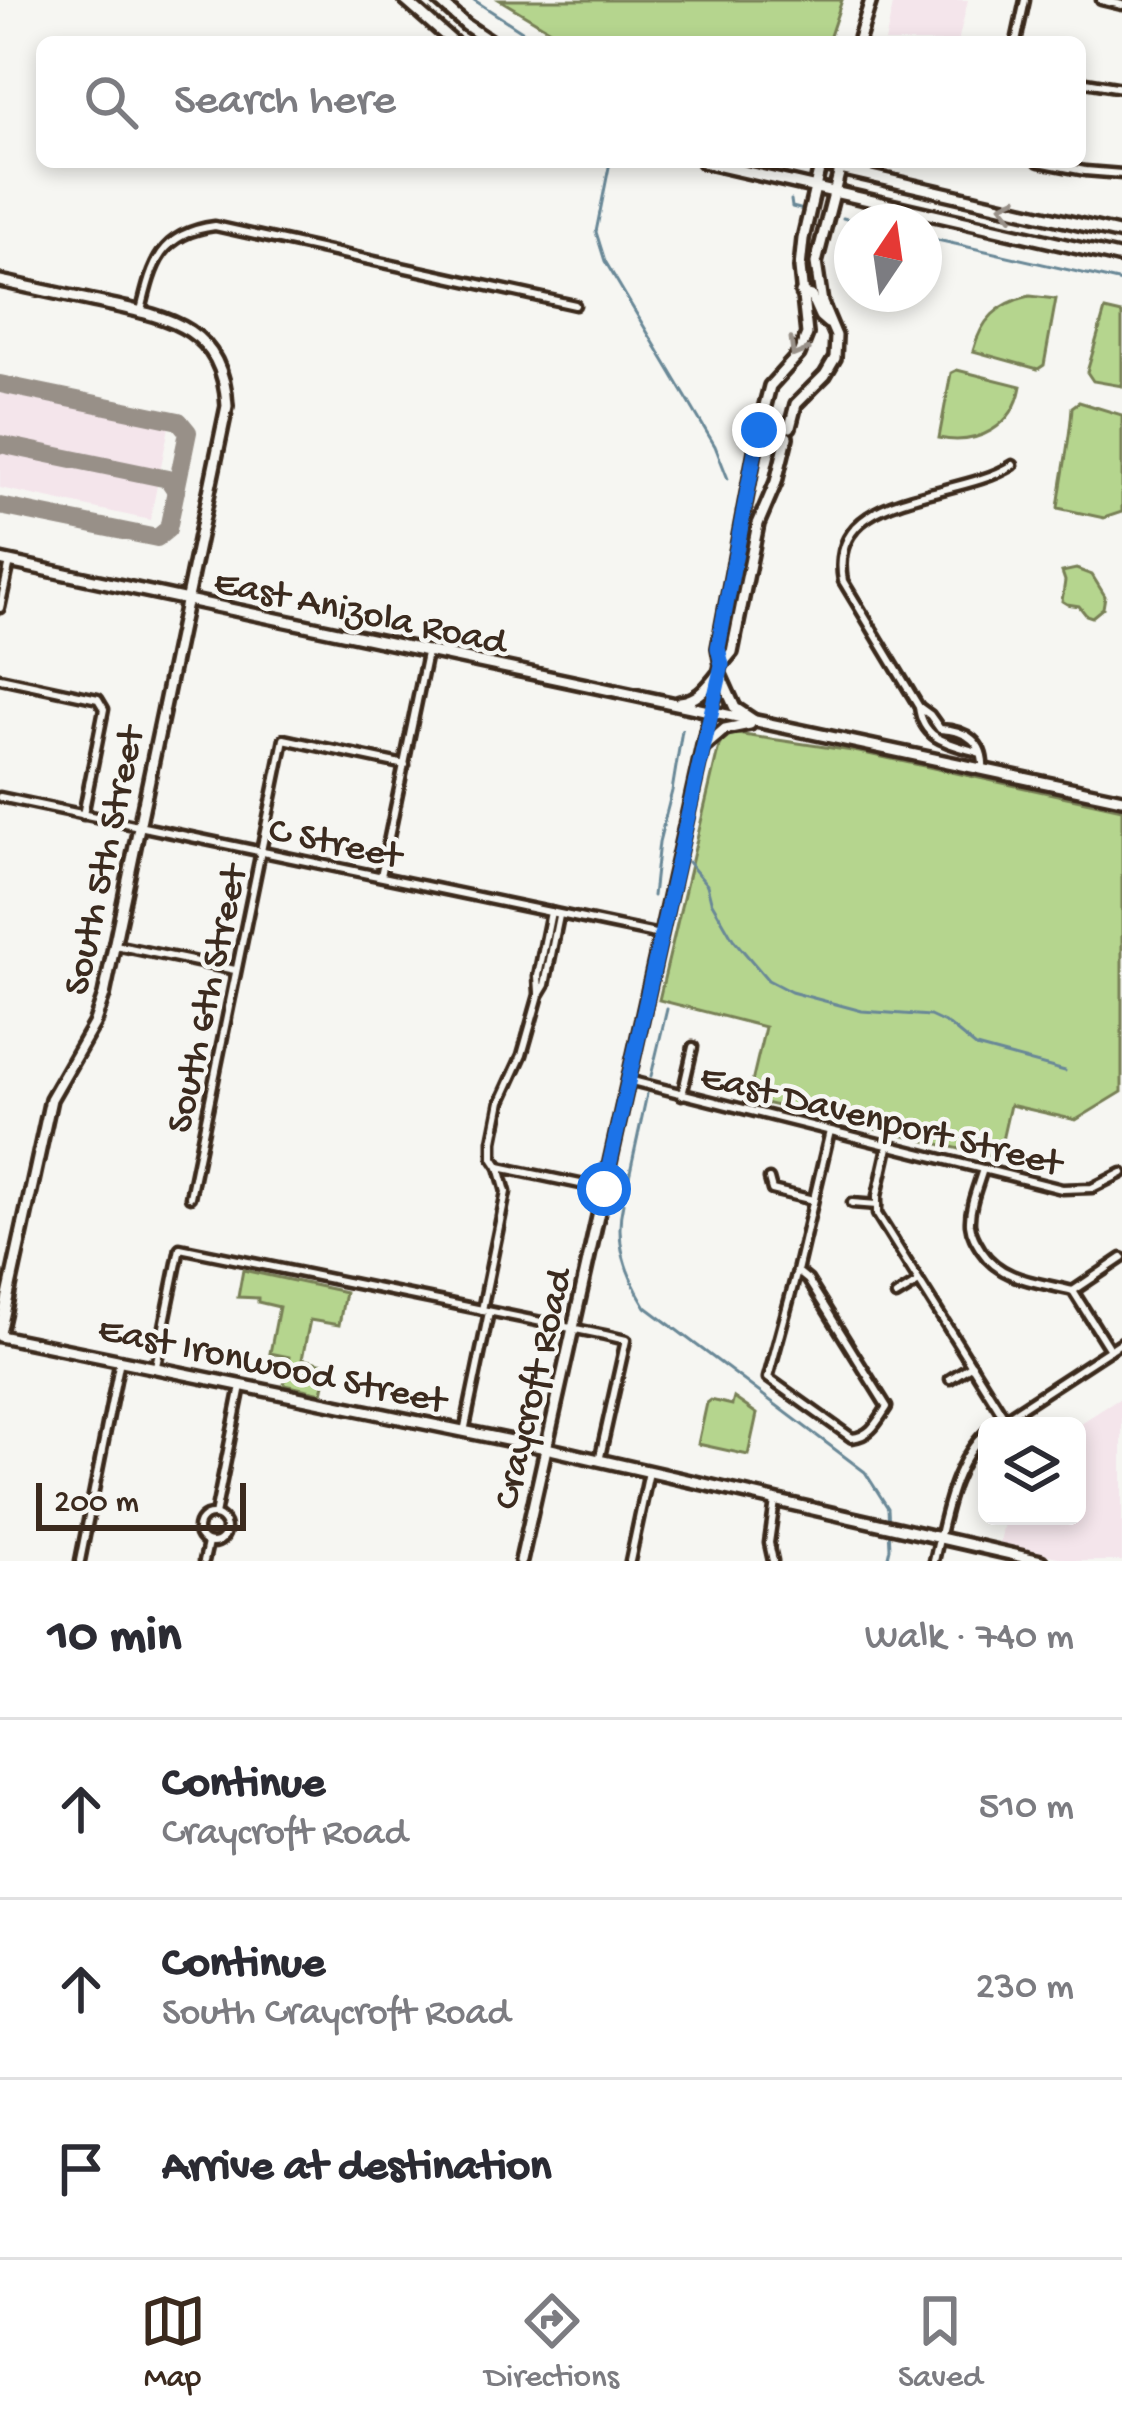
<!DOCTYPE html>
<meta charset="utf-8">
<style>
body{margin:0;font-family:"Gochi Hand",sans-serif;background:#f7f7f7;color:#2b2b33}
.controls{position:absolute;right:36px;bottom:36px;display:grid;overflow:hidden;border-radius:18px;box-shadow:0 6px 18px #0003}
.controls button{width:108px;height:108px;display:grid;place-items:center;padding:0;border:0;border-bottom:3px solid #e1e1e2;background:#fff;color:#2b2b33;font:60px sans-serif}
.compass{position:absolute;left:834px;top:204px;width:108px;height:108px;border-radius:50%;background:#fff;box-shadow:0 6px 18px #0003;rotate:13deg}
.scale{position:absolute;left:36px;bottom:30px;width:210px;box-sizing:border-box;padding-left:12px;border:6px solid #3b2a1e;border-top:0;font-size:33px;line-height:42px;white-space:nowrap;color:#3b2a1e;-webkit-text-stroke:9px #f6f6f2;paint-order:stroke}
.stop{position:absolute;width:36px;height:36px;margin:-27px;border:9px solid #1a73e8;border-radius:50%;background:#fff}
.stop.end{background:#1a73e8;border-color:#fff;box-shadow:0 3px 12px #0008}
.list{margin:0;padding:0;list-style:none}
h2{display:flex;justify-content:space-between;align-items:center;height:156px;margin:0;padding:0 48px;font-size:51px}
h2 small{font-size:39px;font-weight:400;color:#7c7c81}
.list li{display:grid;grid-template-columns:78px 1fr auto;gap:36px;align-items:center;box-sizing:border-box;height:180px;padding:0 48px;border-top:3px solid #e1e1e2}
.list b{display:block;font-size:45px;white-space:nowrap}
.list p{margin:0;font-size:39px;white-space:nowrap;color:#7c7c81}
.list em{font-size:39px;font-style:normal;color:#7c7c81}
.icon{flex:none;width:66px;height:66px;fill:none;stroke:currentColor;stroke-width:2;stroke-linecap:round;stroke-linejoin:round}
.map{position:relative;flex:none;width:1122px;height:1561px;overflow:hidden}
.search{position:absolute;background:#fff;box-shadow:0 6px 18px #0003;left:36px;right:36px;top:36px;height:132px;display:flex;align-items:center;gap:30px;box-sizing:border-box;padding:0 42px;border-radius:18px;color:#7c7c81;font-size:45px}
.sheet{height:696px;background:#fff}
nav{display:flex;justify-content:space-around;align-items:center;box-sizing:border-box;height:168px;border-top:3px solid #e1e1e2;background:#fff;font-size:33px;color:#7c7c81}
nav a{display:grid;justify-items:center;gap:6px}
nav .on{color:#3b2a1e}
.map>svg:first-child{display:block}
.built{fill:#f4e5eb}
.green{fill:#b5d58e;stroke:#788056;stroke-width:3}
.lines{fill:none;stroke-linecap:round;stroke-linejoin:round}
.stream{stroke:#698897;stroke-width:3}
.taxiway{stroke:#989088;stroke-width:18}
.street-casing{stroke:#3b2a1e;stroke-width:15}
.secondary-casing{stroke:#3b2a1e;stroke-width:18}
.primary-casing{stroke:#3b2a1e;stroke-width:18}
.street{stroke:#f6f6f2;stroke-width:6}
.secondary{stroke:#f6f6f2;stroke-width:9}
.primary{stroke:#f6f6f2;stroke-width:9}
.oneway{stroke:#989088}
.route{stroke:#1a73e8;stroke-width:15}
.labels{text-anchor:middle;stroke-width:9;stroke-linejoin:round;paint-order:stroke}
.street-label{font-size:39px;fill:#3b2a1e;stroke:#f6f6f2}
</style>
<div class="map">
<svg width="1122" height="1561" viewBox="0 0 1122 1561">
<rect width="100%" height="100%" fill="#f6f6f2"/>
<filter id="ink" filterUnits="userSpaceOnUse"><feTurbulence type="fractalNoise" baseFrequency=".00833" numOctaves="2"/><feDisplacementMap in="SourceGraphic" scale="24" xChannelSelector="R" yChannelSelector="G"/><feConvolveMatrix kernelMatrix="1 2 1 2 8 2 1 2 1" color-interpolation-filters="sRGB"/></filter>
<g filter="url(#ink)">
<!-- built -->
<g class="built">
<path d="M894,0H968L958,42H885Z"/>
<path d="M0,393L169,427L150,520L0,488Z"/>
<path d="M1122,1397V1561H1073L1000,1543L1005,1516H1077L1076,1426Z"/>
</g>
<!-- green -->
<g class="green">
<path d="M500,0H842L828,42H570Z"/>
<path d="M1030,296L1056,299L1044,365L1038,369L973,351C981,320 998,303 1030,296Z"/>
<path d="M1105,310L1122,314V386L1093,381L1087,372Z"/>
<path d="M957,370L1021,386C1014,427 977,446 939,438L951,373Z"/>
<path d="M1079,402L1122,415V512L1104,518L1058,508C1062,474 1070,441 1072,407Z"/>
<path d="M1076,569L1092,575L1105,596L1103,608L1092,617L1086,615L1079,606L1067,604L1062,601L1065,581L1062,572Z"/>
<path d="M730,733L859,752L1122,809V1092L1076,1120L1010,1105L998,1158L748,1099L765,1027L659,1000L719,746L725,735Z"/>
<path d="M243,1270L345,1292L339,1325L310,1320L302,1359L328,1365L322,1393L284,1385L289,1357L270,1353L279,1307L258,1302V1298L238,1297Z"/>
<path d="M734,1398L757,1414L748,1455L698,1444L707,1403L711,1400L732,1405Z"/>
</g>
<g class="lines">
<!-- stream -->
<g class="stream">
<path d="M474,0L539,42"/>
<path d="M610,162L596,232L605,261L715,446L728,479"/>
<path d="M791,200L792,207L800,209"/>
<path d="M843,218L859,222"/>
<path d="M924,237L1122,282"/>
<path d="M688,862L707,885L711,901L733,939L768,980L791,992L862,1011L930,1016L949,1025L976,1047L1065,1071"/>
<path d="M653,896L659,842L672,791L682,730"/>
<path d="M651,1076L667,1009"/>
<path d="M627,1186L647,1094"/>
<path d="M623,1203C614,1241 626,1275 646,1307L865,1472L888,1508L890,1548L887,1561"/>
</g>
<!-- taxiway -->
<g class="taxiway">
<path d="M0,384L179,421L188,432L168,529L157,538L0,506"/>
<path d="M0,444L168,479L176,491"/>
</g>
<!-- street casing -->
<g class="street-casing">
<g id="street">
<path d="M1101,0L1122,5"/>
<path d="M1016,42L1025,0"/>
<path d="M1080,81L1122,88"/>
<path d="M1039,162L1085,171L1122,174"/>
<path d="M141,311C152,264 160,233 215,226L575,305"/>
<path d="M0,608L10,562"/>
<path d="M0,678L98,699L104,709L83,815"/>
<path d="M919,707L843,581C826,488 957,501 1013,465"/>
<path d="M981,753C952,744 923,742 919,707L930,715L940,729C966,730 985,742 983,770"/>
<path d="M0,797L660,935"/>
<path d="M381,876L427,653"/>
<path d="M115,945L235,970"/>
<path d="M539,992L538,976L551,912"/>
<path d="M628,1080L1062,1189L1092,1188L1122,1173"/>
<path d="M682,1095L693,1047"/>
<path d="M888,1147L877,1196V1214L1004,1417"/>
<path d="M499,1167L604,1189"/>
<path d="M983,1169C978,1186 969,1206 970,1224C971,1234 976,1242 981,1250C1001,1281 1039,1282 1073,1291L1110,1350"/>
<path d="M769,1179L772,1190L813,1200"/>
<path d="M190,1197L284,739L405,765"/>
<path d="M852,1203L877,1205"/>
<path d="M797,1271L808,1280L887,1407C877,1422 871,1436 852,1438L768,1378L797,1271L830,1131"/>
<path d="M1073,1291L1122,1258"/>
<path d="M896,1296L919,1282"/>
<path d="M482,1310L506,1192L499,1167L493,1158V1141L501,1101L522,1055L539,995L545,985L559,916"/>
<path d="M156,1366L180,1248L605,1335L626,1340L599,1461"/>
<path d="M950,1379L972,1365"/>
<path d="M993,1426L1122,1342"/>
<path d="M464,1432L489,1312"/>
<circle cx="212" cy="1529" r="14"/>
<path d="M215,1515L241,1386"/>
<path d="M80,1561L120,1360"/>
<path d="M204,1561L208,1543"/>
<path d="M630,1561L649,1472"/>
<path d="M773,1561L769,1543L775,1501"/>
<path d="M934,1561C945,1515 952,1465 987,1431"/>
</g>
</g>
<!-- secondary casing -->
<g class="secondary-casing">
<g id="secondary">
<path d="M858,42L871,0"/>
<path d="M0,281C34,288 68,296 102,303C167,317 223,326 227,406L104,995L94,1024L51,1099L0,1333"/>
<path d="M801,293L811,296L820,316L828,323"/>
<path d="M761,421L770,386L799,354L807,334L800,268L803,239L821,162"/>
<path d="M790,427L796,404L825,375L835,358L836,336L822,303L816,263L842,162"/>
<path d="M0,560L1122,799"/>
<path d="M721,665L732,652L758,524L776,482L787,437"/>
<path d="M721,677L735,708L753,720"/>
<path d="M680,702C699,700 707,687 718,674"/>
<path d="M703,748L725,729L750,724"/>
<path d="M0,1336L546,1448L1041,1561"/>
<path d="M521,1561L721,665L718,648L759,430"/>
</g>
</g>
<!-- primary casing -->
<g class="primary-casing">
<g id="primary">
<path d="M405,0L453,42"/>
<path d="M438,0L466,25L491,42"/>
<path d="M703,162L1122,258"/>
<path d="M810,162L1122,234"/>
</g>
</g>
<!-- street -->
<use href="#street" class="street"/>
<!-- secondary -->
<use href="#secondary" class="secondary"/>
<!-- primary -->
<use href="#primary" class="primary"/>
</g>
<!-- one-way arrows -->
<defs><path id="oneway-chevron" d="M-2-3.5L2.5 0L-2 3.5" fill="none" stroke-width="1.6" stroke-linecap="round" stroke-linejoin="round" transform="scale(3)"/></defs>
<g class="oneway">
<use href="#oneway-chevron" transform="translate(1008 207) rotate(-167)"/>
<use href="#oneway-chevron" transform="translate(797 349) rotate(120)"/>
</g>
</g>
<g class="lines" filter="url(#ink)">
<!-- route -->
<path class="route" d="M604,1189L722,665L718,648L759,430"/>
</g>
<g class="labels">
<!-- street labels -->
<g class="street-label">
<text transform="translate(361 608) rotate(12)" y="14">East Anizola Road</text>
<text transform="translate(336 839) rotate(12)" y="14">C Street</text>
<text transform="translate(100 860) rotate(-78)" y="14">South 5th Street</text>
<text transform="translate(203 998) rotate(-78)" y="14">South 6th Street</text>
<text transform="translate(882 1116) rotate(14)" y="14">East Davenport Street</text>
<text transform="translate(273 1361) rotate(12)" y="14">East Ironwood Street</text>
<text transform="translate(529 1388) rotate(-77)" y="14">Craycroft Road</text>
</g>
</g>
</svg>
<div class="controls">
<button><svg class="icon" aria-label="layers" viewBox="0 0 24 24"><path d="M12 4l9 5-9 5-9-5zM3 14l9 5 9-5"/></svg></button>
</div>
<svg class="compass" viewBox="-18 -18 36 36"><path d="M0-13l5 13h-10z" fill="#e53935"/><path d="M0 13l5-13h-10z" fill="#7c7c81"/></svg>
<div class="scale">200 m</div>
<div class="stop" style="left:604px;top:1189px"></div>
<div class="stop end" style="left:759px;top:430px"></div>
<div class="search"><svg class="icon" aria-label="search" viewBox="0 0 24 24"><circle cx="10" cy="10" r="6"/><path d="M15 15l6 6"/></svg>Search here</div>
</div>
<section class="sheet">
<h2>10 min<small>Walk · 740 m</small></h2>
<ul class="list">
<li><svg class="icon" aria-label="ahead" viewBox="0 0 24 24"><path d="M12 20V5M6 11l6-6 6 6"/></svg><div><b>Continue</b><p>Craycroft Road</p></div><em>510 m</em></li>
<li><svg class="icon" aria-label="ahead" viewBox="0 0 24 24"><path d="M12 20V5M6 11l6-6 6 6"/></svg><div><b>Continue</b><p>South Craycroft Road</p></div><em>230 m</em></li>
<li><svg class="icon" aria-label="arrive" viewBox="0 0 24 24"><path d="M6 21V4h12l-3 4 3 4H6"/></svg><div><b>Arrive at destination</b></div></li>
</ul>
</section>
<nav>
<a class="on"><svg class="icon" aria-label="map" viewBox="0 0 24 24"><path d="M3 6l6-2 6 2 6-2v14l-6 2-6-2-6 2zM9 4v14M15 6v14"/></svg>Map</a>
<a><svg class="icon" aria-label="directions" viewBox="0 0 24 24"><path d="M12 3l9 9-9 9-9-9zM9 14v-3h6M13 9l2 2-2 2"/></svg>Directions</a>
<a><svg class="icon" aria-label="saved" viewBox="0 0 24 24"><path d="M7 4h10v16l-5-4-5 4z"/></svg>Saved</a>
</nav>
